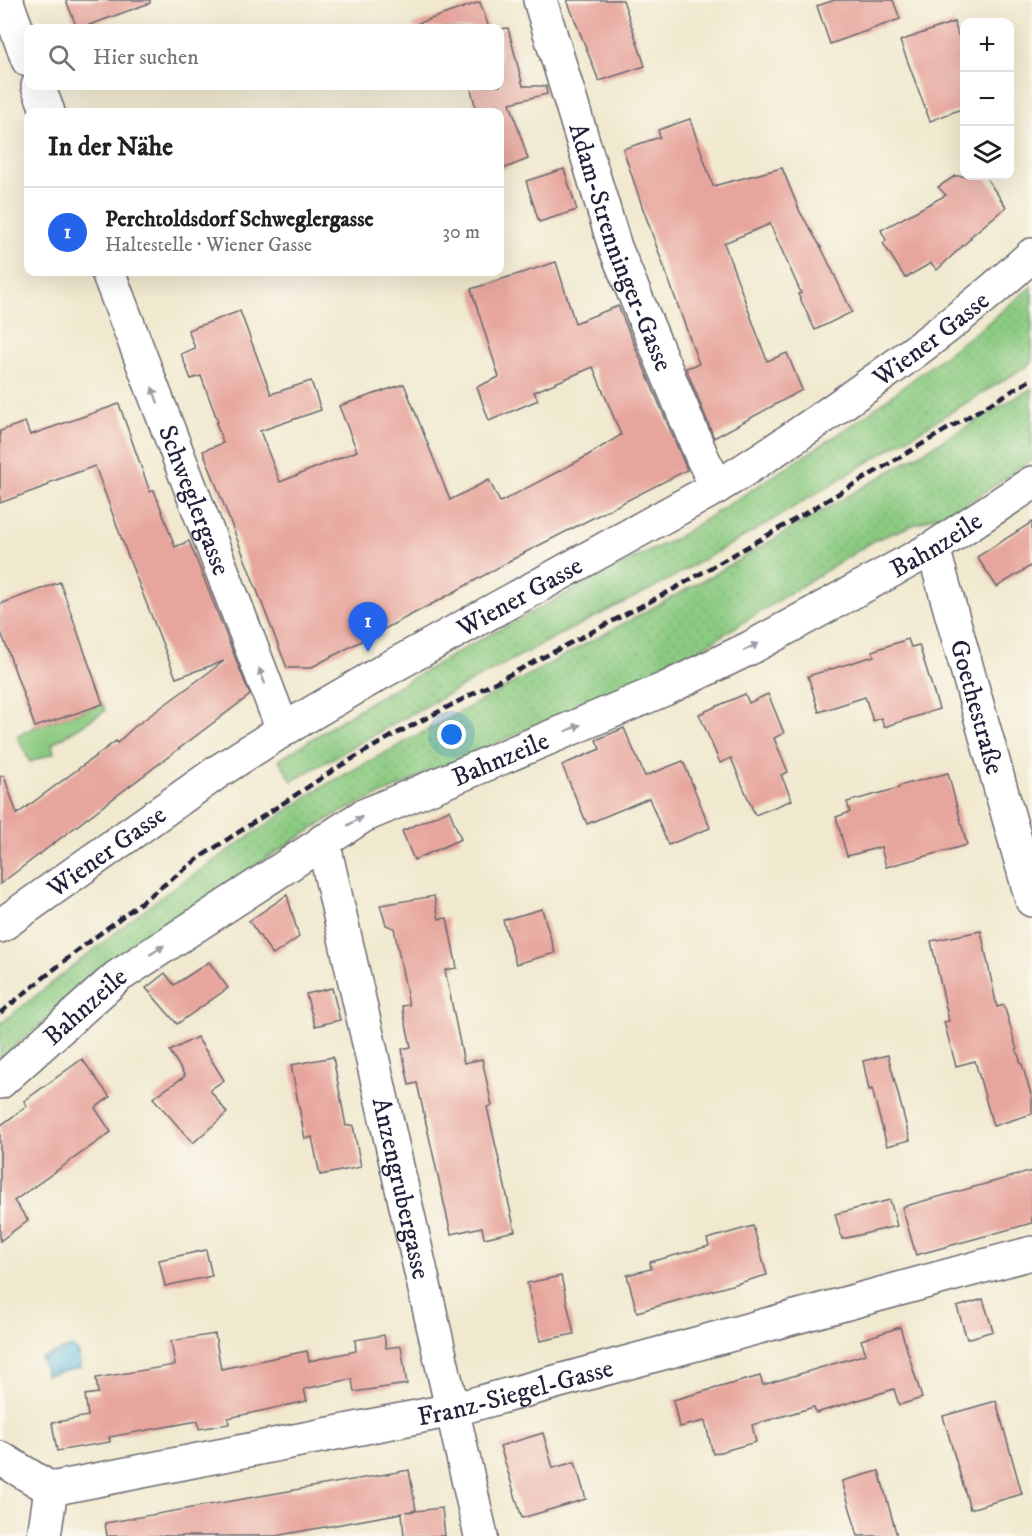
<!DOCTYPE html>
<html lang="de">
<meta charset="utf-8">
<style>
body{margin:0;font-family:"IM FELL DW Pica",serif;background:#f2f2f2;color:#202124}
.controls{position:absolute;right:18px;top:18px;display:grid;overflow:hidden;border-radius:12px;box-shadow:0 6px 24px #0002}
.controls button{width:54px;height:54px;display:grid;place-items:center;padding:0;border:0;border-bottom:2px solid #e0e0e0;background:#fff;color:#202124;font:30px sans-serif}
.you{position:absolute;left:452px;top:735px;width:21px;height:21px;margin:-15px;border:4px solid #fff;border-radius:50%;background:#1a73e8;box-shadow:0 0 0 9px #1a73e833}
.badge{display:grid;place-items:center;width:39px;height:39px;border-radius:50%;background:#2563eb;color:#fff;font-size:20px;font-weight:700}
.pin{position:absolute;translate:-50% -50px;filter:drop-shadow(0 2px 3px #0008)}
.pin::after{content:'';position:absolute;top:32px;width:21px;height:18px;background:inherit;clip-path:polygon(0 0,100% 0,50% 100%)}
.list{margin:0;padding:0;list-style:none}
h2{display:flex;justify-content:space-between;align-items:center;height:78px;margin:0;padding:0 24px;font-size:26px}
h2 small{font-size:20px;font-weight:400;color:#757577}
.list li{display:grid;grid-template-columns:39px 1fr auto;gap:18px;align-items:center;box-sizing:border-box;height:90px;padding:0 24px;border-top:2px solid #e0e0e0}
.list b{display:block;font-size:22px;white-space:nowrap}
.list p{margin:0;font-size:20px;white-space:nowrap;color:#757577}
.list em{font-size:20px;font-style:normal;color:#757577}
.icon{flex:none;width:33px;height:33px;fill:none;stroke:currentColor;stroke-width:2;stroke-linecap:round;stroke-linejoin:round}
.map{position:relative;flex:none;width:1032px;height:1536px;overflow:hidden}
.search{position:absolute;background:#fff;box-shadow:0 6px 24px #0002;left:24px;top:24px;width:480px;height:66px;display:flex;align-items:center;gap:15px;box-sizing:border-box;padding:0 21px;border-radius:12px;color:#757577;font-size:22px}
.panel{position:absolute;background:#fff;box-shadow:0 6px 24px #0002;left:24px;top:108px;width:480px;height:168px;border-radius:12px}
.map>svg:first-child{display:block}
.grass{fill:url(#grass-dots);stroke:#56765e;stroke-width:1.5}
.park{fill:#8bca81;stroke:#56765e;stroke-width:1.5}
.water{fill:url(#water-waves);stroke:#44708f;stroke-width:1.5}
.building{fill:#e7a69d}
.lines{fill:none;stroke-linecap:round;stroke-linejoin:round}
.minor-casing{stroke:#6a686f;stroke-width:36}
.major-casing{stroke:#6a686f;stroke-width:36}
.minor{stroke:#fff;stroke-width:33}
.major{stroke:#fff;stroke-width:33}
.rail{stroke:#22223b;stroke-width:4.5;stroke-dasharray:9 4.5;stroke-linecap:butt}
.oneway{fill:#9c9ca7}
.labels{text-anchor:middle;stroke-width:5;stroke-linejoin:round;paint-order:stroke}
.street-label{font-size:26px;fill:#22223b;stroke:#fbf7ec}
</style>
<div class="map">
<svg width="1032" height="1536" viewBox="0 0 1032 1536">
<defs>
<pattern id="grass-dots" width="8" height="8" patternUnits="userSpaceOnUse" patternTransform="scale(1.5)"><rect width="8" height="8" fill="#8bca81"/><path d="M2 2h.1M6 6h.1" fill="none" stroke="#78ad70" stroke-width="1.8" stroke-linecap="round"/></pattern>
<pattern id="water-waves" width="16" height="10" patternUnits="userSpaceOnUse" patternTransform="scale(1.5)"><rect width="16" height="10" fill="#65bfe3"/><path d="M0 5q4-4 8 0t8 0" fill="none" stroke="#539bb9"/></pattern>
</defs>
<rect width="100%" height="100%" fill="#fbf7ec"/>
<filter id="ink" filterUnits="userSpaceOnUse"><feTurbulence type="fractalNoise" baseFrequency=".0167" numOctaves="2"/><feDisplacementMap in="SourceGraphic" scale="12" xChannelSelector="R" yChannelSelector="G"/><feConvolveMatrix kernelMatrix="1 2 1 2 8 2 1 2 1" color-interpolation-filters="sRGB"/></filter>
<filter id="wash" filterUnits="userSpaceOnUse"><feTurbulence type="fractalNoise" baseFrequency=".008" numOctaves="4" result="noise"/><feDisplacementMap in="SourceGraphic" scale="24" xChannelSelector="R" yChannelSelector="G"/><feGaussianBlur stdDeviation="1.35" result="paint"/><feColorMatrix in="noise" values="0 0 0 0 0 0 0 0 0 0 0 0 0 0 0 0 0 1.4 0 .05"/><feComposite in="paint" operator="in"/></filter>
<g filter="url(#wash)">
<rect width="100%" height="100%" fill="#f0e9cf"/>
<!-- grass -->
<g class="grass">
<path d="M1032,286V363L759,528L655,587L553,638L411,714L292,781L279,760L370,702L476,642L613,569L678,537L854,424L985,325Z"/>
<path d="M1032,388V460L965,505L875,540L681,661L335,815L262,861L109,967L0,1059V1024L155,901L320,788L713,575Z"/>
</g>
<!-- park -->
<path class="park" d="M103,704L105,711L52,744L54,753L30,762L17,736L35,727Z"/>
<!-- water -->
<path class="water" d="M72,1347L79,1353L80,1368L46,1375L41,1358Z"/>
<g id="blocks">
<!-- building -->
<g class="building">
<path d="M66,0H150V3L81,28H77Z"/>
<path d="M567,0H623L645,66L599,81Z"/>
<path d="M835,0H893L900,19L830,44L817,6Z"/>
<path d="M480,2L489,28H414L413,25Z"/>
<path d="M954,22L964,52V108L930,121L900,41Z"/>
<path d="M508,28L523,86H546L547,94L510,103L528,159L500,170V106L477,112L470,86H500V29Z"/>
<path d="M690,119L713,186L782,168L800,212L822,249L852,312L815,330L798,294L801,293L770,224L724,243L767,361L787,353L802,390L714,438L686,368L699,364L642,206L623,149L660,137L658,130Z"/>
<path d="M564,169L577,210L539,222L526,181Z"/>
<path d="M955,176H985L1006,207L970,237L971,238L937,270L931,263L905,278L883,243L886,240L881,230L946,195L938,187Z"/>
<path d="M556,262L575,323L618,306L687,470L526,552L447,596L310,668H287L203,451L223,443L216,423L218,422L201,376L191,379L181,354L195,348L188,330L240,311L271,394L311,381L321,410L260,431L280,482L357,451L339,406L404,384L450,500L489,480L500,502L580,460L621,435L593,367L534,392L538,400L489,421L477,387L499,377L471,289Z"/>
<path d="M119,404L150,492L154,490L175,547L189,541L250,695L0,884V776H4L17,814L116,741L117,743L133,728L224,661L176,678L129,559L95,466L48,483L49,485L0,503V431L25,422L30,435Z"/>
<path d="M1032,522V565L997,587L977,557Z"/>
<path d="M60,582L103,704L35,727L0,629V604Z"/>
<path d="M908,639L911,647L919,645L939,709L884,727L881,718L873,721L865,697L819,712L808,676L874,656L872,651Z"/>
<path d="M745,694L749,703L768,694L784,733L774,738L788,772L781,775L792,800L755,815L731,758L720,763L699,714Z"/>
<path d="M624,728L645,776L683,761L710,828L668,845L649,798L587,824L562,765L600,749L596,740Z"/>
<path d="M948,773L967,845L886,867L881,847L847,856L836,817L850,812L847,802L899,788V786Z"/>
<path d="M449,810L461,839L414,860L402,831Z"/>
<path d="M287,895L299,937L273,955L249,921Z"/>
<path d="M434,896L439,919L447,918L457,968L445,970L464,1063L482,1059L492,1106L487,1107L515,1231L484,1238L482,1227L451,1234L417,1083L409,1085L402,1049L411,1047L402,1006L409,1005L394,928L386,925L380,905Z"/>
<path d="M542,909L555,953L516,964L503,920Z"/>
<path d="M981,931L997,1007L1004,1005L1021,1064H1022L1032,1098V1114L993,1126L975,1061L956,1066L944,1022L949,1021L931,941Z"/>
<path d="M209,962L228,988L177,1024L146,988L165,973L174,985Z"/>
<path d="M332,988L340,1020L315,1026L306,994Z"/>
<path d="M197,1037L224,1080L210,1090L227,1113L193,1143L153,1098L185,1076L170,1051Z"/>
<path d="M888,1055L910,1140L887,1146L872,1089L869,1090L863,1061Z"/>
<path d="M333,1057L346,1126L353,1125L361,1167L320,1175L312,1137L305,1139L291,1065Z"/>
<path d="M82,1059L110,1097L95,1108L111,1132L14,1201L28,1220L0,1241V1126L27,1106L24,1101Z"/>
<path d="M1032,1171V1223L916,1255L902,1207Z"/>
<path d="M890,1200L897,1226L842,1239L835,1214Z"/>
<path d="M753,1226L767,1275L637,1312L627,1275L651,1269L650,1262L709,1246L707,1239Z"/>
<path d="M206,1250L212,1276L165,1286L159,1260Z"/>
<path d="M561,1276L574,1334L540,1341L527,1283Z"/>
<path d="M983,1299L993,1331L967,1339L957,1307Z"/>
<path d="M900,1327L922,1398L899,1405L894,1389L816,1413L814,1407L752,1425L756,1442L713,1454L705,1421L679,1427L673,1400L760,1376L763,1385L866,1354L861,1340Z"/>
<path d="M215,1334L221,1369L307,1351L309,1361L356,1351L355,1340L384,1335L386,1348L401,1346L407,1384L354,1392L352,1379L304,1389L307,1401L228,1418L229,1424L199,1429L198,1421L109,1437L110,1442L57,1451L52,1423L88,1416L85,1395L98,1393L96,1378L175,1365L171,1341Z"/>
<path d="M996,1401L1022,1494L970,1509L943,1416Z"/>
<path d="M543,1433L553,1468L575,1462L586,1499L522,1518L500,1446Z"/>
<path d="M409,1470L416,1510L406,1512L442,1508L445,1536H404L402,1513L275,1536H107L105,1523Z"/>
<path d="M879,1471L897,1536H858L842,1481Z"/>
</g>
</g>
</g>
<g filter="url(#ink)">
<use href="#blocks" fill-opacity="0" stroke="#6a686f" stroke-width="1.5"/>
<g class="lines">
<!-- minor casing -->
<g class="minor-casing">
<g id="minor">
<path d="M6,0L28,60"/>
<path id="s1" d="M540,0L615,247L702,457L717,487"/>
<path d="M38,86L48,112"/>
<path id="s2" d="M108,272L283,730"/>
<path id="s3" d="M933,548L1032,900"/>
<path id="s4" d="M323,841L481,1536"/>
<path id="s5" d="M0,1082L117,977L363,816L665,689L750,648L933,548L1032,483"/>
<path id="s6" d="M0,1458L51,1489L452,1410L1032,1253"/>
<path d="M44,1536L51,1489"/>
</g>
</g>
<!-- major casing -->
<g class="major-casing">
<g id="major">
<path id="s7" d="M0,926L219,771L283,730L382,672L717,487C771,454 823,418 874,381C929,342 982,301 1032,255"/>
</g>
</g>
<!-- minor -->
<use href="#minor" class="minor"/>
<!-- major -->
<use href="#major" class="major"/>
<!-- rail -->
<path class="rail" d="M0,1013L73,954L202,856L340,766L392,736L672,590L787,524L1032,379"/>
</g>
<!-- one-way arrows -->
<defs><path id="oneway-solid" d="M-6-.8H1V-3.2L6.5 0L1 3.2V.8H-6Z" transform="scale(1.5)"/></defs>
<g class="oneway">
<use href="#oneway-solid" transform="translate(155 395) rotate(-111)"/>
<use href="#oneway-solid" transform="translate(751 647) rotate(-26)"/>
<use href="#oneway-solid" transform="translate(262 676) rotate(-111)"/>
<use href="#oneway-solid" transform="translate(573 728) rotate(-23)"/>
<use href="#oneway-solid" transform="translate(355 821) rotate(-31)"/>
<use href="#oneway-solid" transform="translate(157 950) rotate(-33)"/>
</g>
</g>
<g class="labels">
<!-- street labels -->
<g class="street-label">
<text dy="9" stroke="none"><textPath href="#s1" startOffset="260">Adam-Strenninger-Gasse</textPath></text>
<text dy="9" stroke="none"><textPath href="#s7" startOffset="1102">Wiener Gasse</textPath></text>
<text dy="9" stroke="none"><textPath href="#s2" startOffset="244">Schweglergasse</textPath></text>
<text dy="9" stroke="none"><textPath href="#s5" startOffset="1086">Bahnzeile</textPath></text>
<text dy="9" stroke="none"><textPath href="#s7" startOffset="616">Wiener Gasse</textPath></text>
<text dy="9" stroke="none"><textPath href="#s3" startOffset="165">Goethestraße</textPath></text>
<text dy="9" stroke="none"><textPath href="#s5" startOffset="600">Bahnzeile</textPath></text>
<text dy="9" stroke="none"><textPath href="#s7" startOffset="130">Wiener Gasse</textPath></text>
<text dy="9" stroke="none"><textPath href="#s5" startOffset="114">Bahnzeile</textPath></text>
<text dy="9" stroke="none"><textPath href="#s4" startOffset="356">Anzengrubergasse</textPath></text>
<text dy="9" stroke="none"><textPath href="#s6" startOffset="534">Franz-Siegel-Gasse</textPath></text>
</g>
</g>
</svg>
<div class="controls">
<button>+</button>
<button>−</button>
<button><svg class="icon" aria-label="layers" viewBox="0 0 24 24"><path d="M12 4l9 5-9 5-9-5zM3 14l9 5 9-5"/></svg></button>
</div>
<div class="you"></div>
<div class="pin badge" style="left:368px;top:652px">1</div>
<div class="search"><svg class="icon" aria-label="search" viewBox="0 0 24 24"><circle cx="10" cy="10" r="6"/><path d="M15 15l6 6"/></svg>Hier suchen</div>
<section class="panel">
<h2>In der Nähe<small></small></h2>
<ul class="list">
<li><span class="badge">1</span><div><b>Perchtoldsdorf Schweglergasse</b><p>Haltestelle · Wiener Gasse</p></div><em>30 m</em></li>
</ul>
</section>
</div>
